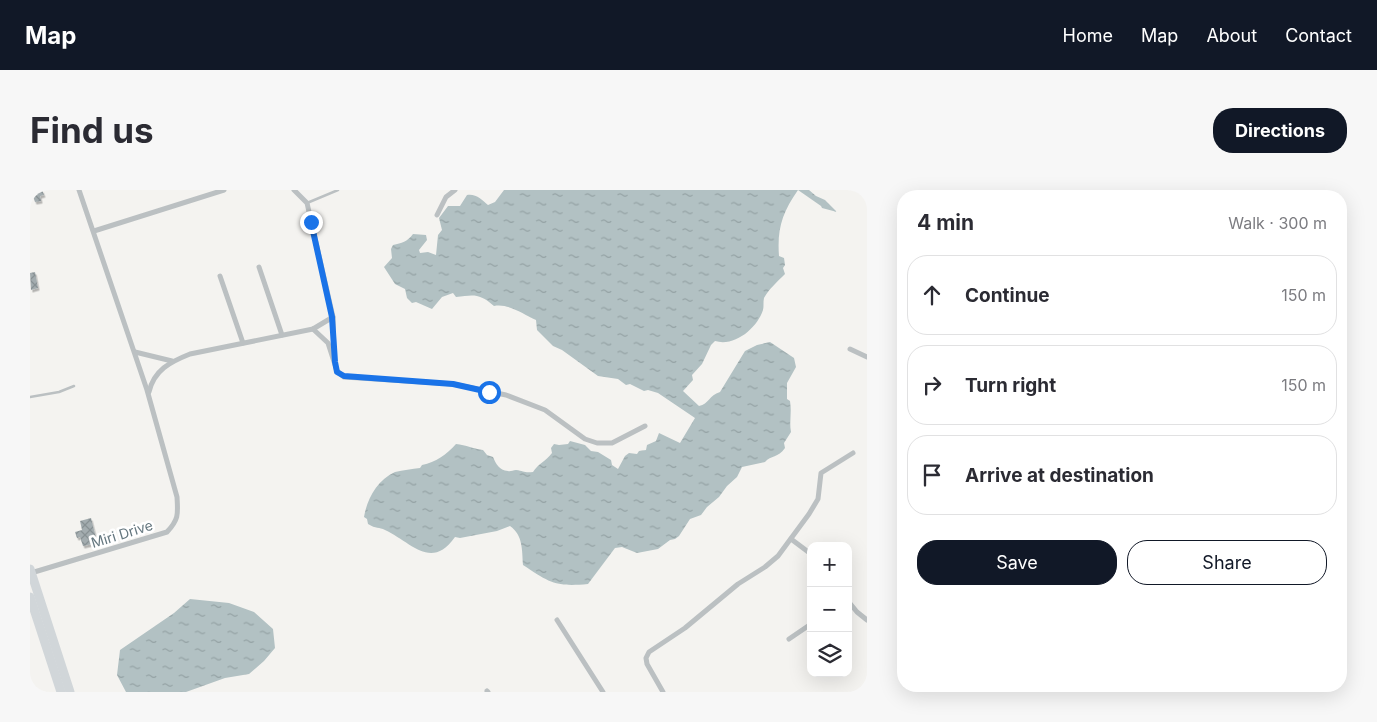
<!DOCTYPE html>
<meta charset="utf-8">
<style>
body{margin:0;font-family:Inter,sans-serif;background:#f7f7f7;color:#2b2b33}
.controls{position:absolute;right:15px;bottom:15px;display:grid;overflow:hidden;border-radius:10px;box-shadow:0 5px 20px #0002}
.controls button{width:45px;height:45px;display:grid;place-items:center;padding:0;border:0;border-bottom:1px solid #e1e1e2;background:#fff;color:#2b2b33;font:25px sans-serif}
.stop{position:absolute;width:15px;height:15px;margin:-11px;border:4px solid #1a73e8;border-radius:50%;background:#fff}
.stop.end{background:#1a73e8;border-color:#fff;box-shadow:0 1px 5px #0008}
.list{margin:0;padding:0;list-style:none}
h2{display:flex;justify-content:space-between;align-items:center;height:65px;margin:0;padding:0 20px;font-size:21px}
h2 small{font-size:16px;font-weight:400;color:#7c7c81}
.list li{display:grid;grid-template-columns:32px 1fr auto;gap:15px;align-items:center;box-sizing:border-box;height:80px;margin:0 10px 10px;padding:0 10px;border:1px solid #e1e1e2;border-radius:20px}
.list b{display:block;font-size:19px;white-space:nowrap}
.list em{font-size:16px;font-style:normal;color:#7c7c81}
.actions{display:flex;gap:10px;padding:15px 20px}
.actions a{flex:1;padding:11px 0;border:1px solid #111827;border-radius:20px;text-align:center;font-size:18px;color:#111827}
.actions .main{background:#111827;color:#fff}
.icon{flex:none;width:28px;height:28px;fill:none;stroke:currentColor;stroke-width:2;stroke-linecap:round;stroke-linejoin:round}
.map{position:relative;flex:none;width:837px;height:502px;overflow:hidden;border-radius:20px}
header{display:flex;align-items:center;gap:30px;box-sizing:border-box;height:70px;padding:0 25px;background:#111827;color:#fff}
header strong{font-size:24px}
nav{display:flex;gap:28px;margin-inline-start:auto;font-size:18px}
.intro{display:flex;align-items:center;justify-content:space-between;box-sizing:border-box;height:120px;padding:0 30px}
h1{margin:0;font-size:35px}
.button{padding:12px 22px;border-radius:20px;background:#111827;color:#fff;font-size:18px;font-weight:700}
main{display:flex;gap:30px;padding:0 30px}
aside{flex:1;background:#fff;border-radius:20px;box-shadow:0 5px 20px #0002}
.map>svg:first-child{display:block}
.water{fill:url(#water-ripples)}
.building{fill:url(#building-cross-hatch);filter:url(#shadow)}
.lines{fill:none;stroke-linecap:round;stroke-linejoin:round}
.lane{stroke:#bbc0c2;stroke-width:2.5}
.street{stroke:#bbc0c2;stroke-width:5}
.primary{stroke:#d1d6d9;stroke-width:9}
.route{stroke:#1a73e8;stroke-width:6}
.labels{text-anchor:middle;stroke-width:5;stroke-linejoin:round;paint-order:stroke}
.street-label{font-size:14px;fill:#65777f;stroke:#fff}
</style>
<header>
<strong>Map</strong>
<nav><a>Home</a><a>Map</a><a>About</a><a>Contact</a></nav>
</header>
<div class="intro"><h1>Find us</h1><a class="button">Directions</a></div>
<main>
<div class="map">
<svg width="837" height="502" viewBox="0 0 837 502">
<defs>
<pattern id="water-ripples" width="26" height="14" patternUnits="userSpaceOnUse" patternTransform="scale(1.25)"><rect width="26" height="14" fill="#b2c1c3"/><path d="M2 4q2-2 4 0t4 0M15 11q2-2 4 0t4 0" fill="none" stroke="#94a2a4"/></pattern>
<pattern id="building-cross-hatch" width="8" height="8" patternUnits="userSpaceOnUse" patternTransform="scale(1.25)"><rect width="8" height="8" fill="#a3acaf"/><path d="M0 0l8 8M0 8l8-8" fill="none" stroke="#889194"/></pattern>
<filter id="shadow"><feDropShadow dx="1.5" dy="2.5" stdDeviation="0" flood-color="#0004"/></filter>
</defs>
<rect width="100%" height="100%" fill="#f4f3f0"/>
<!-- water -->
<g class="water">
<path d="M474,0H779L786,6L795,10L807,22L792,18L791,16L768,0C752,23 747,39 749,66L754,68L755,75L753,78L755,84C747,92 739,99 734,108C733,112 734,116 733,120C727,138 705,157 685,151L681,155L672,174L662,185L663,190L653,201L669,216C679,214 679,205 690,202L715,161L727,155L740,152L764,168L766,177L757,193V209L760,211C762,223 759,232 761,242L754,253L755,258C748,268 741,265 735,272L712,277L707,287L697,296L689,307L677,317L671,325L660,329L649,346L645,349L640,350L628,359L607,363L592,357L585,358L558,394C526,397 520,393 493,375C492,360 493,345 480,336L467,341L430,348L425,347C401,381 381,352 355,340C349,337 346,339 338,334L337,329L334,327C337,309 347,290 365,282C373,280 382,279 390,278L392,275C406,272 416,265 426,254C436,255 444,259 453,260L457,265L463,267C466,274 469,280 478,281C480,282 483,280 486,280C494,281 494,283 503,282C508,274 516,271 522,263L521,258L524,254L529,255L538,254L540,251L555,255L561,261L568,262L581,270L582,275L588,279L595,266L599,263L607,264L609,261L616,260L617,255L626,251L629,243L650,253L665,228L628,203L618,200L614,201L600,194L596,195L588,189L568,186L532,160L523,156L507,140L506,130C493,124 478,113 464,116C449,103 444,105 426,107L423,103L412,107L402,119L386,112L382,113L377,108L375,99L365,94L354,77L362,68L361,59L363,55C372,53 377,52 383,44L396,45L397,50L389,60L390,63L398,62L406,65L408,45L412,40L409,28L418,16H430L437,5C445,3 453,10 458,15L465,12Z"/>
<path d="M160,409L199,413L224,422L243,439L245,458L234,471L219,484L195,488L156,502H96L87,485L90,460L144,423Z"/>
</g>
<!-- building -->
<g class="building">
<path d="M1,0H12L14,5L10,6L11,11L5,12Z"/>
<path d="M5,82L8,98L1,100L0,83Z"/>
<path d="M61,328L66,348L61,349L62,354L53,356L50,347L47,348L45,342L52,340L50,331Z"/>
</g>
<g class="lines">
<!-- lane -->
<g class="lane">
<path d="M277,13L308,0"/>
<path d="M0,207L29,202L44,196"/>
</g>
<!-- street -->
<g class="street">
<path d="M264,0L277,13L303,127L304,166"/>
<path d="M407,25L416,7L425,0"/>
<path d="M64,41L194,0"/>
<path d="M229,77L252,145"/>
<path d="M190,86L213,153"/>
<path d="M283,139L298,153L307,181L314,187L423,194L476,205L515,220L555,249L567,253H582L615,236"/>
<path d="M820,159L837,167"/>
<path d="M105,162L142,171"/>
<path d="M119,202C124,180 140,172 160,164L283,139L303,127"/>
<path d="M761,349L781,364"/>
<path d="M1,383L137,342C149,329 148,324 147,307L117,200L49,0"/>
<path d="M818,411L827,422L837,430"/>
<path d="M527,430L573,502"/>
<path d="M759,449L781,434"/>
<path d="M457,501L458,502"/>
<path d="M633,502L617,474L616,468L619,462L655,438L708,394L735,377L748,366L779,324L788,309L791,283L823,263"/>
</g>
<!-- primary -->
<g class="primary">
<path d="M0,379L40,502"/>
<path d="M0,407L31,502"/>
</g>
</g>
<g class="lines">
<!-- route -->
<path class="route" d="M281,32L302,127L305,172L307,182L314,186L423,194L459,202"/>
</g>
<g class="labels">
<!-- street labels -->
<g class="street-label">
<text transform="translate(92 344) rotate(-17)" y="5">Miri Drive</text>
</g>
</g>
</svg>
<div class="controls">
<button>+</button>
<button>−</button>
<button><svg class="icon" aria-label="layers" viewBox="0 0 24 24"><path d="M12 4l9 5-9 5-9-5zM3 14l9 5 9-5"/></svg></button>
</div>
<div class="stop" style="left:459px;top:202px"></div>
<div class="stop end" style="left:281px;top:32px"></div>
</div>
<aside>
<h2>4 min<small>Walk · 300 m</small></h2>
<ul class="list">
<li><svg class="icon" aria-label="ahead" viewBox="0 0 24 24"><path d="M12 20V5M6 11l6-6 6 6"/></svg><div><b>Continue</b></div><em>150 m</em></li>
<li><svg class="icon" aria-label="right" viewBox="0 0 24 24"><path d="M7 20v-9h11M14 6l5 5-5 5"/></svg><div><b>Turn right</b></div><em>150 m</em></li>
<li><svg class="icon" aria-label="arrive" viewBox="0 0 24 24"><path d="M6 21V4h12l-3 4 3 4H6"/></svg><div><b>Arrive at destination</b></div></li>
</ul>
<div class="actions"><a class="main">Save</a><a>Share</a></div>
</aside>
</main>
